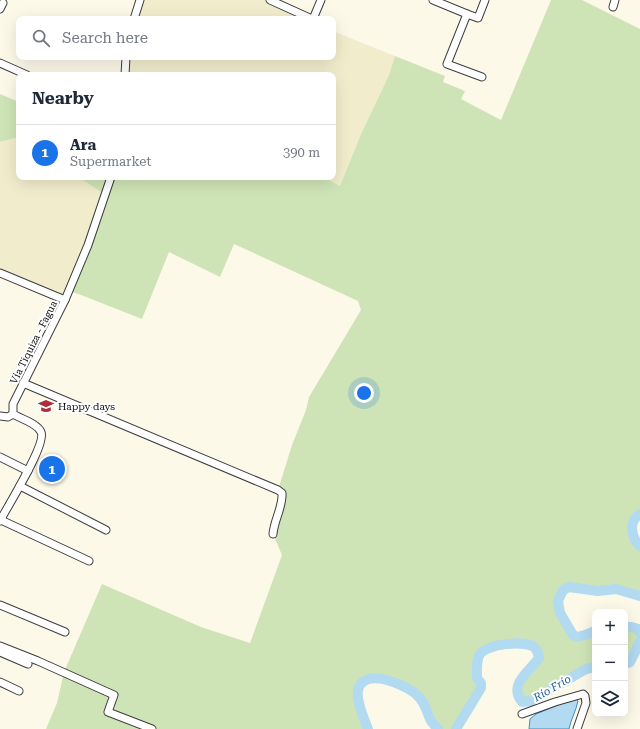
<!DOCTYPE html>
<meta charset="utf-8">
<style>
body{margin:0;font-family:"Roboto Serif",serif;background:#f6f6f7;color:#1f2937}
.controls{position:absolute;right:12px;bottom:12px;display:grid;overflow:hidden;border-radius:8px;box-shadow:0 4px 16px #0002}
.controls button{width:36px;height:36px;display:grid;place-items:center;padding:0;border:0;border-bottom:1px solid #e0e1e3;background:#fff;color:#1f2937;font:20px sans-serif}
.you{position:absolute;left:364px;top:393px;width:14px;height:14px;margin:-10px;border:3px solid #fff;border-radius:50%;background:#1a73e8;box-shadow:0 0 0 6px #1a73e833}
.badge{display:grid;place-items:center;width:26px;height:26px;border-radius:50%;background:#1a73e8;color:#fff;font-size:13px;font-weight:700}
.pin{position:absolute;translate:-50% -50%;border:2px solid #fff;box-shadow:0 1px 4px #0006}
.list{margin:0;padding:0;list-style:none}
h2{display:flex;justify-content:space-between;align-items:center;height:52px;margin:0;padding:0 16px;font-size:17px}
h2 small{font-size:13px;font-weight:400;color:#747a83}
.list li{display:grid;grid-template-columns:26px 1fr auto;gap:12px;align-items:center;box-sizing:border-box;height:56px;padding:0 16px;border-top:1px solid #e0e1e3}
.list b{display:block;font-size:15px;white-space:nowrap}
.list p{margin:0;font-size:13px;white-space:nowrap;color:#747a83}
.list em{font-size:13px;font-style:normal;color:#747a83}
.icon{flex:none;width:22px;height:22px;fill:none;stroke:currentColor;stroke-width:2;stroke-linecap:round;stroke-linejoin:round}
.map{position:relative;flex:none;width:640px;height:729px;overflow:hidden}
.search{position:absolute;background:#fff;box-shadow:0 4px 16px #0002;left:16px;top:16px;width:320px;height:44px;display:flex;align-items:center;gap:10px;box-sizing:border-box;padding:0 14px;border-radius:8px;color:#747a83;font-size:15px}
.panel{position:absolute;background:#fff;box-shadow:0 4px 16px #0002;left:16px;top:72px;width:320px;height:108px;border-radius:8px}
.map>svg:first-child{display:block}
.farmland{fill:#f1edcc}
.green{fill:#cfe4b6}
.water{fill:#b2daf1;stroke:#3e8fc2}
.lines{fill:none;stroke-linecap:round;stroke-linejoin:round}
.river{stroke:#b2daf1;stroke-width:10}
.minor-casing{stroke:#3d3d3d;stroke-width:9}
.minor{stroke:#fff;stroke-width:7}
.labels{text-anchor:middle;stroke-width:4;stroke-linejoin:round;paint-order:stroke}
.street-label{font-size:10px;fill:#0a0a0a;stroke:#fff}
.poi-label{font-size:10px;fill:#0a0a0a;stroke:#fff;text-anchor:start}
.water-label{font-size:11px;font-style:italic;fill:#1e6092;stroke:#fff}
</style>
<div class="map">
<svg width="640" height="729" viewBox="0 0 640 729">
<rect width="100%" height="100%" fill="#fdf9e9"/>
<!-- farmland -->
<g class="farmland">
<path d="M140,0H270L312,19H134Z"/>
<path d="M333,31L395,56L389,75L361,134L340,186L323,177H333V75H133L125,72L126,57H333Z"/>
<path d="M15,138L19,141V177H78L104,194L65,300L0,273V142Z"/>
</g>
<!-- green -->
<g class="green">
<path d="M551,0H582L640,29V514C632,518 630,531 634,539C636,542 639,544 640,546C640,550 640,589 640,596L616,589L598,591L569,587L563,590L559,601L560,613L573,635L577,637L585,635L595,631V667L586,669L531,701L522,702C508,684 529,672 539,658C538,654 538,650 534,647C524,640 488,644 480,654C476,660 477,670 477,678L481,683V688L456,729H438C435,726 432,723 430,719C426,710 425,702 417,695C406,685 364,666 358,690C356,701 364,719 368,729H46L57,703L64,672L102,584L201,627L250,643L282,555L273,534L282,498L278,490L292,445L306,410L309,397L361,310L358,301L234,244L220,277L169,252L142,319L81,295L69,291L104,194L78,177H323L340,186L361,134L389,75L395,56L445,76L443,82L465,91L461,99L501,120Z"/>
<path d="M0,94L19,102V141L15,138L0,142Z"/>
<path d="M625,627H632L638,629L640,633V642L630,662L625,664Z"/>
</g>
<!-- water -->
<path class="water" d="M575,698L578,701C576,711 571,719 569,729H529L530,719L536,714Z"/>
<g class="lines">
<!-- river -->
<g class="river">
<path d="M640,514C628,521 631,538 640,546"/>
<path d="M625,627H632L638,629L640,633"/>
<path d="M595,631L585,635L577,637L573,635L560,613L558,601L563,590L569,587L598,591L616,589L640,596"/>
<path d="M625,664L630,662L640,642"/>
<path d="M368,729C364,719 356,701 358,690C364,666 406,685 417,695C425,702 426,710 430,719C432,723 435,726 438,729"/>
<path d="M456,729L481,688V683L477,678C477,670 476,660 480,654C487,644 524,640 534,647C538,650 538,654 539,658C529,672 508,684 522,702L531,701L586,669L595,667"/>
</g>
<!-- minor casing -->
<g class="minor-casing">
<g id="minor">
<path d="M270,0L312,19"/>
<path d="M433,0L467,14L447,64L482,77"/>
<path d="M613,7L615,0"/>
<path d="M0,9L3,3"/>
<path d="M467,14L478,18L485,0"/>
<path d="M134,19L140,0"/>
<path d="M313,19L321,0"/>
<path d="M0,63L27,75"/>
<path d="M125,75L126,57"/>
<path d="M0,273L65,300"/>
<path d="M23,383L278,490L282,493C283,507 274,520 273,534"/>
<path d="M0,416L8,417L13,414"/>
<path d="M0,457L28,471"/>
<path d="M20,486L106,530"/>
<path d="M1,520L89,561"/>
<path d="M0,521C7,507 47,444 41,432C37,423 21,419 13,414V404L65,300L88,245L111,177"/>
<path d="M0,605L65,632"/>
<path d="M0,646L38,661L114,695L108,712L152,729"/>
<path d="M0,652L28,664"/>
<path d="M0,682L19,691"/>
<path d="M522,714L555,702L583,694L585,696L586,703L577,729"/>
</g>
</g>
<!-- minor -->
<use href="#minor" class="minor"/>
</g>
<!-- icons -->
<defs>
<g id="school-bare" transform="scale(1.2)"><path d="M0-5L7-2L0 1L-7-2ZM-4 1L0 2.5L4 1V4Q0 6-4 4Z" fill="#af2e35" stroke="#fff" stroke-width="2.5" paint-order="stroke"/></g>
</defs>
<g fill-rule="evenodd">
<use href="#school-bare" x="46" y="406"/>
</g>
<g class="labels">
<!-- street labels -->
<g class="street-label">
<text transform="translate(33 342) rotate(-63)" y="4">Vía Tiquiza - Fagua</text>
</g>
<!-- poi labels -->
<g class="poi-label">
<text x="58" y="410">Happy days</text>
</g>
<!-- water labels -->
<g class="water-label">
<text transform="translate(552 688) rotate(-30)" y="4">Río Frío</text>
</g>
</g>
</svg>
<div class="controls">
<button>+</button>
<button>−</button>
<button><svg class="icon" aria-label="layers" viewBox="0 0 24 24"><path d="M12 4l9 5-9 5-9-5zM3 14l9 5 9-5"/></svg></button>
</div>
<div class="you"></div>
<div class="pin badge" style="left:52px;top:469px">1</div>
<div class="search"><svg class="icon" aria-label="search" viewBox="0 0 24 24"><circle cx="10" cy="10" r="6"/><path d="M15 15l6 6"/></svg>Search here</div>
<section class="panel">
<h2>Nearby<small></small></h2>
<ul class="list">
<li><span class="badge">1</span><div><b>Ara</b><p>Supermarket</p></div><em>390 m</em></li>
</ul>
</section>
</div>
